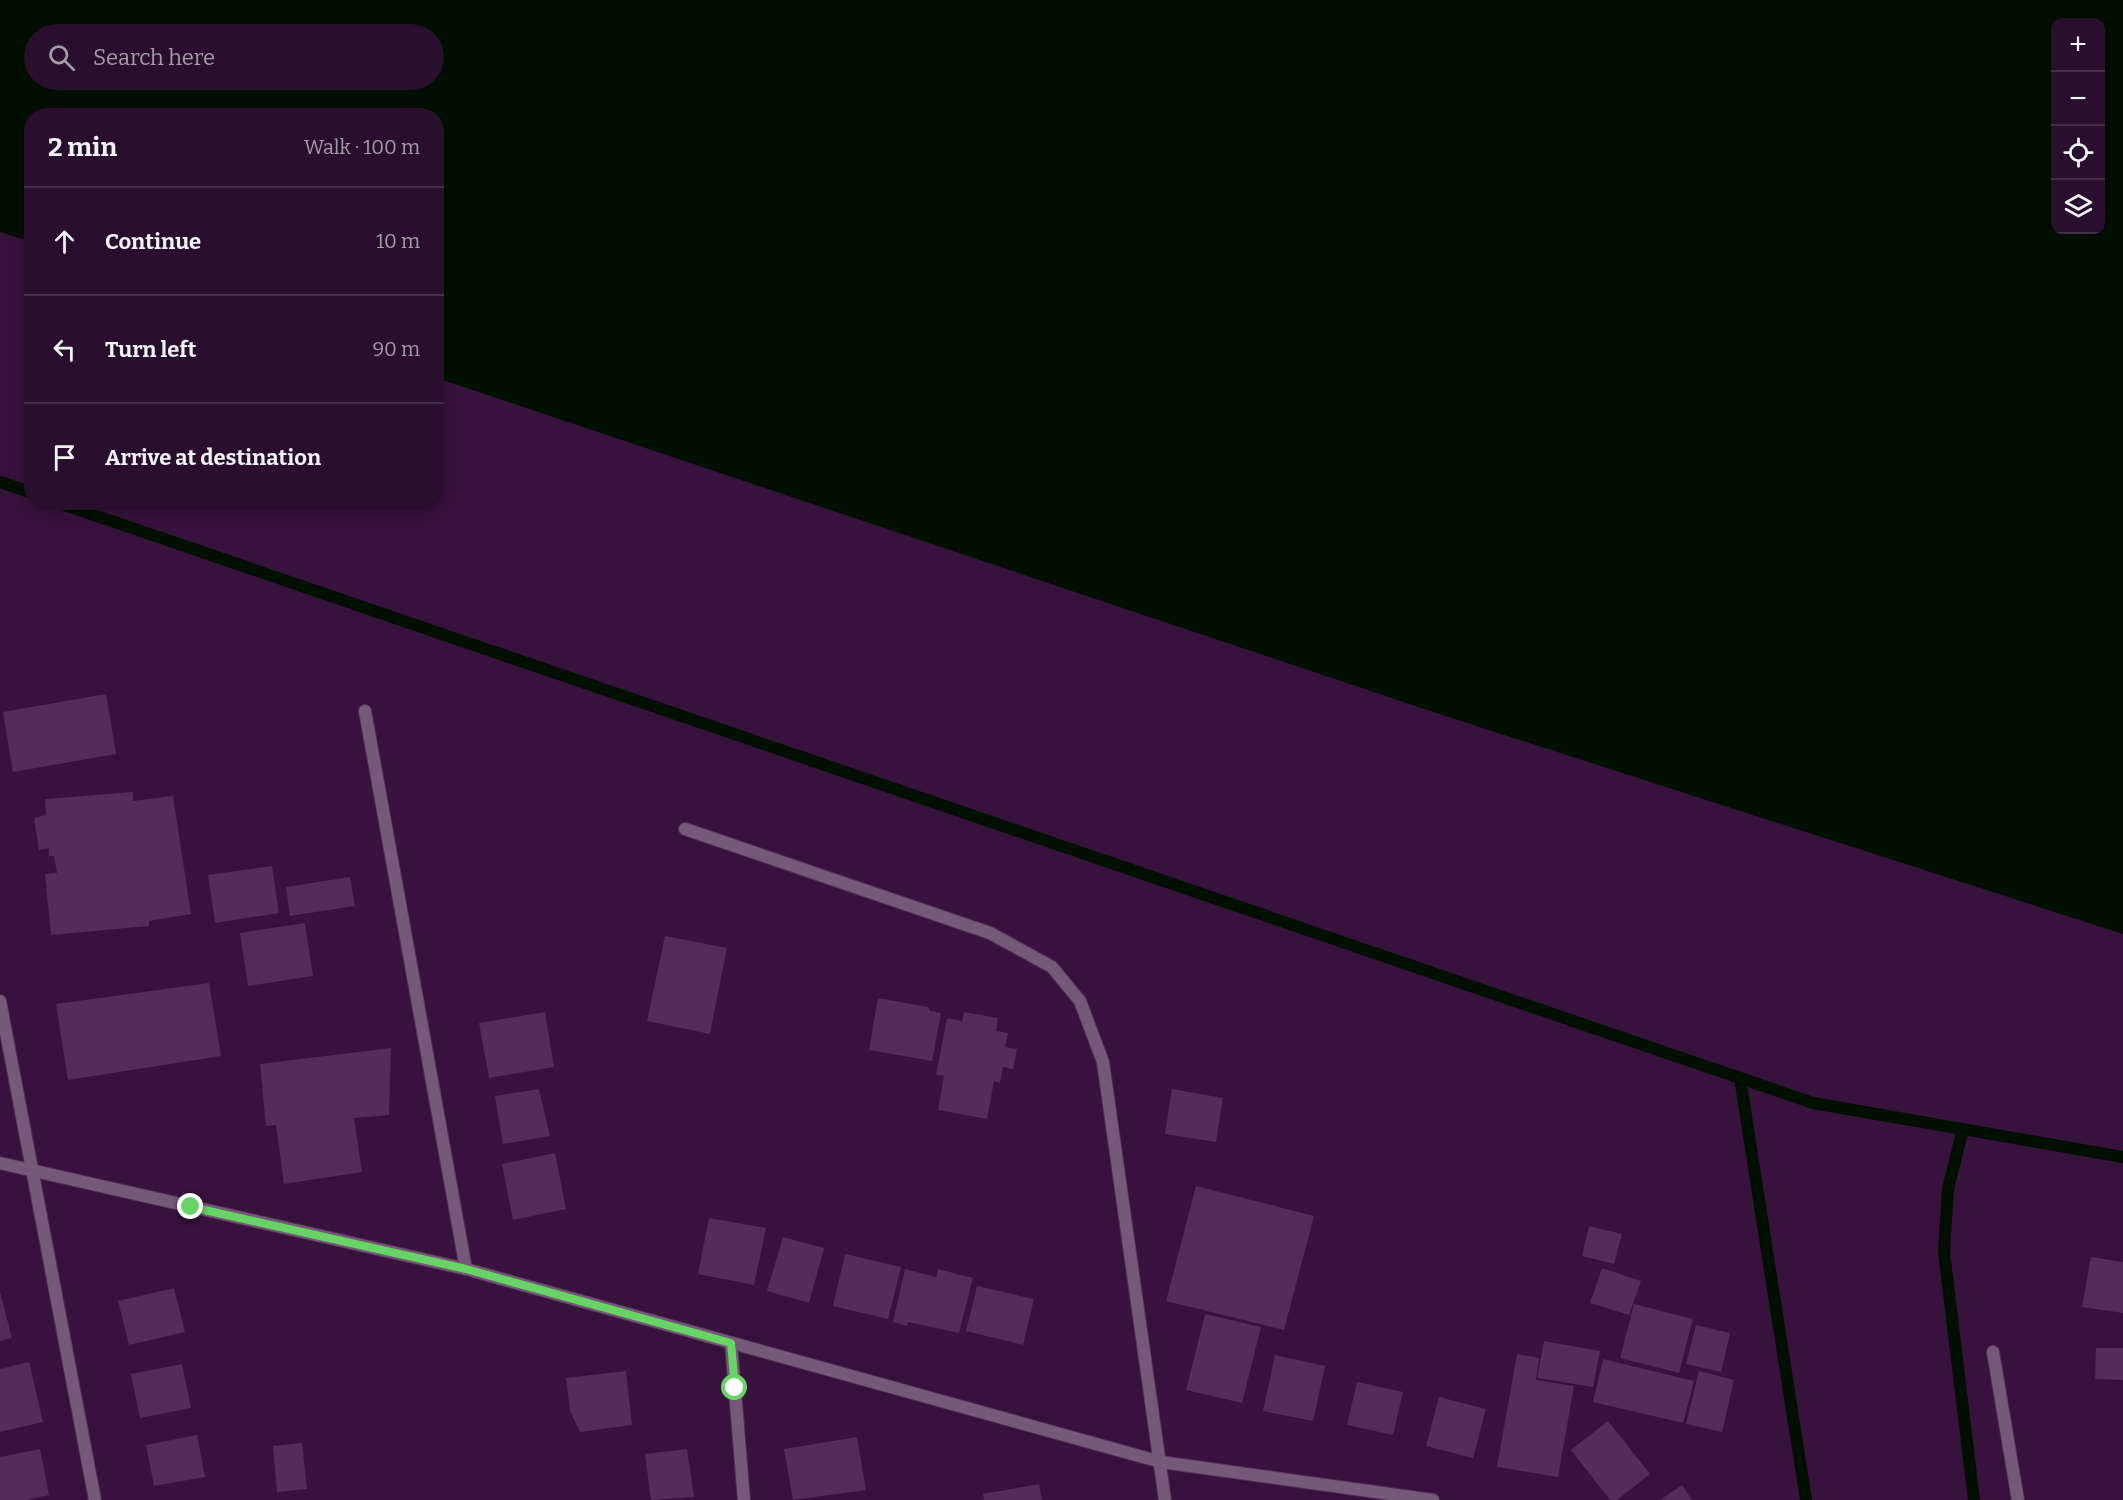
<!DOCTYPE html>
<meta charset="utf-8">
<style>
body{margin:0;font-family:Bitter,serif;background:#311735;color:#f1f3f6}
.controls{position:absolute;right:18px;top:18px;display:grid;overflow:hidden;border-radius:12px;box-shadow:0 3px 15px #0003}
.controls button{width:54px;height:54px;display:grid;place-items:center;padding:0;border:0;border-bottom:2px solid #452e49;background:#290e2d;color:#f1f3f6;font:30px sans-serif}
.stop{position:absolute;width:18px;height:18px;margin:-14px;border:4px solid #68d465;border-radius:50%;background:#fff}
.stop.end{background:#68d465;border-color:#fff;box-shadow:0 2px 6px #0008}
.list{margin:0;padding:0;list-style:none}
h2{display:flex;justify-content:space-between;align-items:center;height:78px;margin:0;padding:0 24px;font-size:26px}
h2 small{font-size:20px;font-weight:400;color:#a59caa}
.list li{display:grid;grid-template-columns:39px 1fr auto;gap:18px;align-items:center;box-sizing:border-box;height:108px;padding:0 24px;border-top:2px solid #452e49}
.list b{display:block;font-size:22px;white-space:nowrap}
.list em{font-size:20px;font-style:normal;color:#a59caa}
.icon{flex:none;width:33px;height:33px;fill:none;stroke:currentColor;stroke-width:2;stroke-linecap:round;stroke-linejoin:round}
.map{position:relative;flex:none;width:2123px;height:1500px;overflow:hidden}
.search{position:absolute;background:#290e2d;box-shadow:0 3px 15px #0003;left:24px;top:24px;width:420px;height:66px;display:flex;align-items:center;gap:15px;box-sizing:border-box;padding:0 21px;border-radius:33px;color:#a59caa;font-size:22px}
.panel{position:absolute;background:#290e2d;box-shadow:0 3px 15px #0003;left:24px;top:108px;width:420px;height:402px;border-radius:24px}
.map>svg:first-child{display:block}
.water{fill:#000f00;fill-rule:evenodd}
.lines{fill:none;stroke-linecap:round;stroke-linejoin:round}
.stream{stroke:#000f00;stroke-width:12}
.building{fill:#532c58}
.minor-casing{stroke:#533057;stroke-width:14}
.minor{stroke:#755978;stroke-width:12}
.route{stroke:#68d465;stroke-width:8}
</style>
<div class="map">
<svg width="2123" height="1500" viewBox="0 0 2123 1500">
<rect width="100%" height="100%" fill="#37123c"/>
<!-- water -->
<path class="water" d="M0,0H2123V934L1430,711L437,378L436,116H32L31,242L0,232ZM2056,22H2100V230H2056ZM34,34H434V80H34Z"/>
<g class="lines">
<!-- stream -->
<g class="stream">
<path d="M0,482L32,493"/>
<path d="M56,502L1813,1103L2123,1157"/>
<path d="M1740,1078L1806,1500"/>
<path d="M1963,1129L1948,1189L1944,1252L1974,1500"/>
</g>
</g>
<!-- building -->
<g class="building">
<path d="M106,694L116,754L13,772L3,712Z"/>
<path d="M133,792V801L173,796L191,914L149,921V926L51,935L45,874L57,873L54,856H49V848L39,850L34,818L46,815L45,799Z"/>
<path d="M272,866L279,913L215,923L208,875Z"/>
<path d="M350,877L355,906L290,916L286,887Z"/>
<path d="M305,923L313,976L248,986L240,933Z"/>
<path d="M665,936L727,948L710,1034L647,1021Z"/>
<path d="M209,983L221,1056L68,1080L56,1004Z"/>
<path d="M878,998L928,1007L930,1011L941,1013L932,1061L869,1050Z"/>
<path d="M545,1012L554,1067L489,1078L479,1023Z"/>
<path d="M964,1012L998,1018L996,1031L1008,1033L1005,1047L1017,1049L1013,1069L1003,1067L1000,1083L994,1081L987,1119L938,1110L944,1076L936,1075L947,1018L962,1021Z"/>
<path d="M391,1048L389,1115L354,1118L362,1172L284,1184L276,1125L266,1126L260,1064Z"/>
<path d="M539,1089L550,1136L503,1144L495,1096Z"/>
<path d="M1172,1089L1223,1098L1216,1142L1165,1134Z"/>
<path d="M555,1153L566,1209L513,1220L502,1164Z"/>
<path d="M1196,1186L1314,1216L1284,1330L1166,1301Z"/>
<path d="M709,1218L766,1228L754,1285L698,1274Z"/>
<path d="M1589,1226L1622,1234L1614,1264L1582,1256Z"/>
<path d="M783,1237L824,1248L809,1303L767,1291Z"/>
<path d="M845,1254L901,1267L888,1319L833,1306Z"/>
<path d="M2091,1257L2123,1262V1313L2082,1307Z"/>
<path d="M1602,1268L1641,1281L1629,1315L1590,1303Z"/>
<path d="M905,1269L936,1277L938,1269L973,1278L959,1333L908,1322L907,1326L893,1322Z"/>
<path d="M977,1286L1034,1299L1023,1345L966,1331Z"/>
<path d="M174,1288L185,1332L129,1345L118,1301Z"/>
<path d="M0,1292L12,1338L0,1341Z"/>
<path d="M1634,1304L1693,1319L1679,1373L1620,1358Z"/>
<path d="M1205,1314L1261,1327L1242,1403L1186,1390Z"/>
<path d="M1696,1325L1730,1333L1721,1372L1686,1364Z"/>
<path d="M1544,1341L1600,1351L1593,1387L1537,1378Z"/>
<path d="M2096,1348H2123V1380L2095,1379Z"/>
<path d="M1517,1354L1539,1358L1536,1380L1574,1386L1558,1477L1497,1467Z"/>
<path d="M1275,1355L1325,1366L1313,1421L1263,1411Z"/>
<path d="M1603,1359L1694,1381L1683,1423L1593,1402Z"/>
<path d="M29,1362L43,1422L0,1432V1369Z"/>
<path d="M182,1364L191,1408L140,1418L131,1374Z"/>
<path d="M626,1371L632,1425L580,1432L570,1411L566,1378Z"/>
<path d="M1699,1371L1734,1380L1722,1432L1686,1424Z"/>
<path d="M1357,1382L1403,1392L1393,1435L1347,1425Z"/>
<path d="M1439,1397L1486,1409L1473,1458L1426,1446Z"/>
<path d="M1608,1421L1650,1474L1617,1500H1610L1571,1450Z"/>
<path d="M197,1435L205,1477L154,1486L146,1445Z"/>
<path d="M857,1437L866,1490L793,1500L784,1449Z"/>
<path d="M302,1443L307,1489L277,1492L273,1446Z"/>
<path d="M40,1449L49,1495L27,1500H0V1457Z"/>
<path d="M687,1449L694,1497L651,1500L645,1454Z"/>
<path d="M1039,1484L1042,1500H984L983,1494Z"/>
<path d="M1682,1485L1692,1500H1660Z"/>
</g>
<g class="lines">
<!-- minor casing -->
<g class="minor-casing">
<g id="minor">
<path d="M365,711L466,1269"/>
<path d="M685,829L990,933L1052,967L1080,1001L1103,1062L1165,1500"/>
<path d="M0,1001L95,1500"/>
<path d="M0,1163L466,1269L1161,1462L1433,1500"/>
<path d="M731,1343L744,1500"/>
<path d="M1993,1352L2018,1500"/>
</g>
</g>
<!-- minor -->
<use href="#minor" class="minor"/>
</g>
<g class="lines">
<!-- route -->
<path class="route" d="M191,1207L466,1269L731,1343L735,1388"/>
</g>
</svg>
<div class="controls">
<button>+</button>
<button>−</button>
<button><svg class="icon" aria-label="locate" viewBox="0 0 24 24"><circle cx="12" cy="12" r="6"/><path d="M12 2v4M12 18v4M2 12h4M18 12h4"/></svg></button>
<button><svg class="icon" aria-label="layers" viewBox="0 0 24 24"><path d="M12 4l9 5-9 5-9-5zM3 14l9 5 9-5"/></svg></button>
</div>
<div class="stop" style="left:735px;top:1388px"></div>
<div class="stop end" style="left:191px;top:1207px"></div>
<div class="search"><svg class="icon" aria-label="search" viewBox="0 0 24 24"><circle cx="10" cy="10" r="6"/><path d="M15 15l6 6"/></svg>Search here</div>
<section class="panel">
<h2>2 min<small>Walk · 100 m</small></h2>
<ul class="list">
<li><svg class="icon" aria-label="ahead" viewBox="0 0 24 24"><path d="M12 20V5M6 11l6-6 6 6"/></svg><div><b>Continue</b></div><em>10 m</em></li>
<li><svg class="icon" aria-label="left" viewBox="0 0 24 24"><path d="M17 20v-9H6M10 6l-5 5 5 5"/></svg><div><b>Turn left</b></div><em>90 m</em></li>
<li><svg class="icon" aria-label="arrive" viewBox="0 0 24 24"><path d="M6 21V4h12l-3 4 3 4H6"/></svg><div><b>Arrive at destination</b></div></li>
</ul>
</section>
</div>
